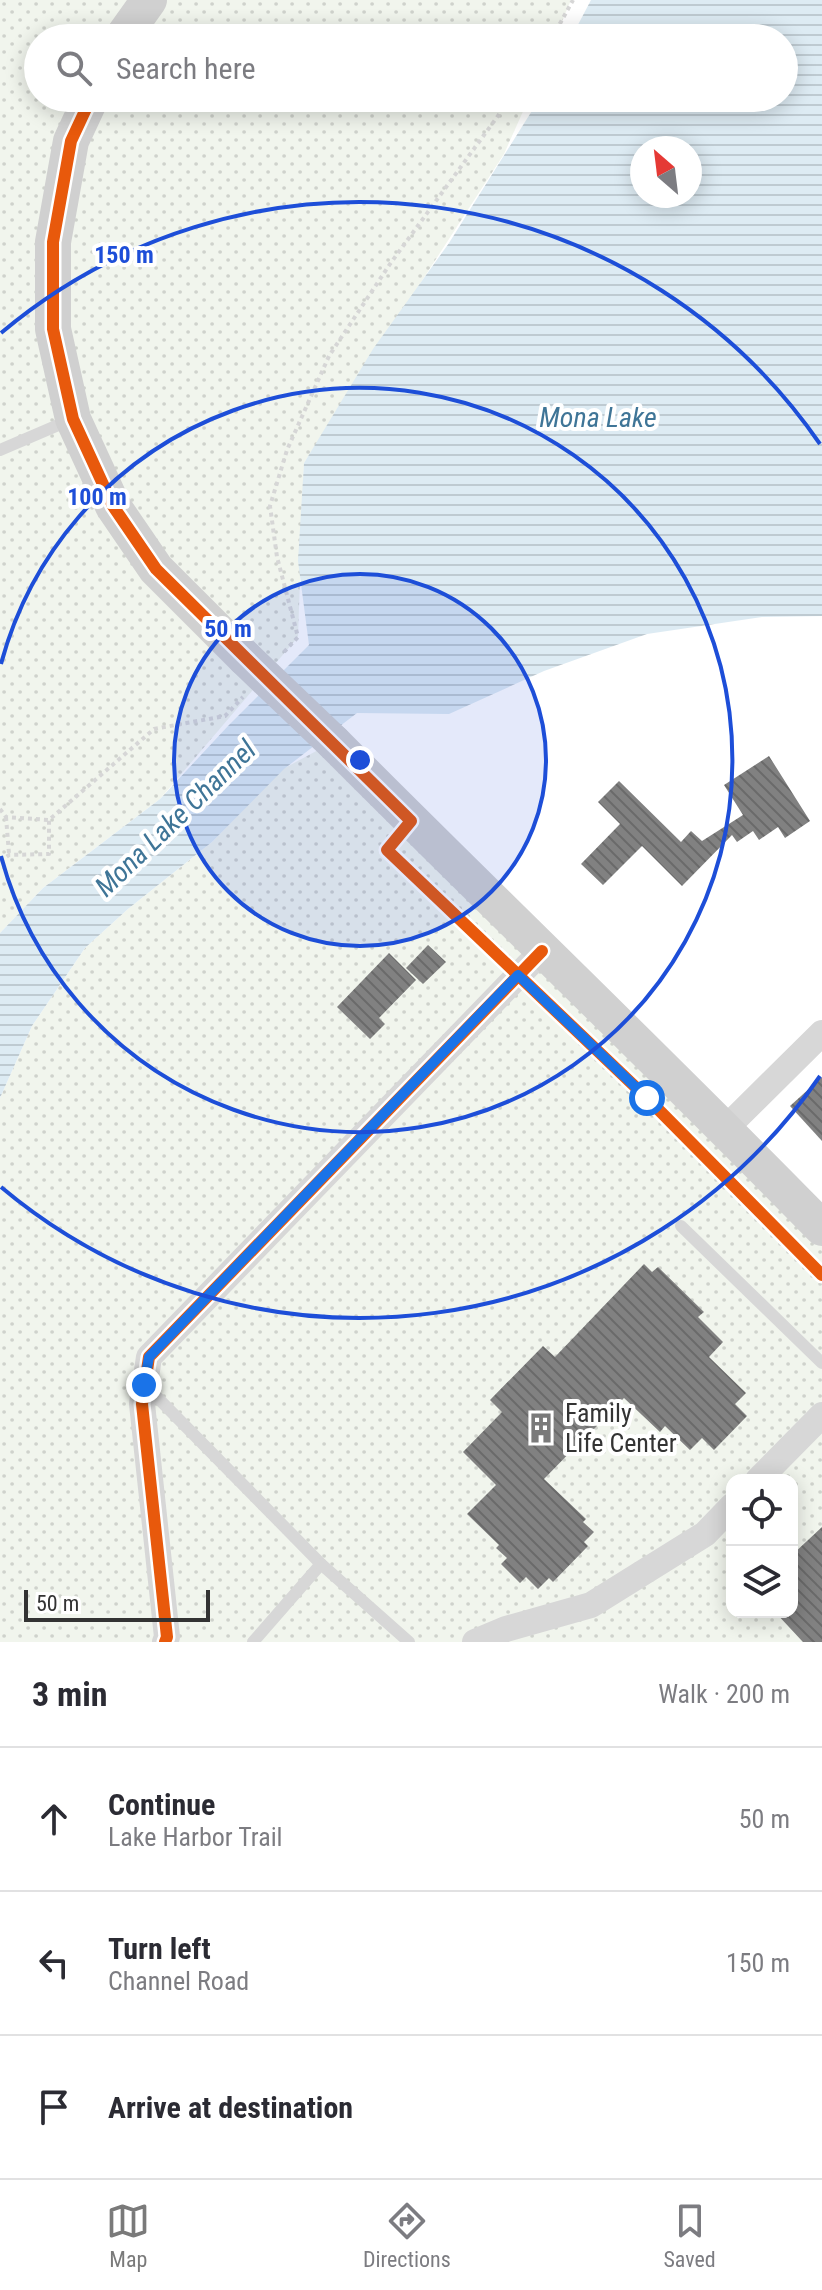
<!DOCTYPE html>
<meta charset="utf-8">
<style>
body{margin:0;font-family:"Roboto Condensed",sans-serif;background:#f7f7f7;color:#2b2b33}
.controls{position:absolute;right:24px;bottom:24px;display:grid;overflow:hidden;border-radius:16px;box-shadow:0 4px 20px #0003}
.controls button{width:72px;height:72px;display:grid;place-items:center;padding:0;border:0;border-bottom:2px solid #e1e1e2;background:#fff;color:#2b2b33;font:40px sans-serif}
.compass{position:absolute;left:630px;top:136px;width:72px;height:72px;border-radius:50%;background:#fff;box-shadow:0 4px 20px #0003;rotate:332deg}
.scale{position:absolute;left:24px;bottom:20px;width:186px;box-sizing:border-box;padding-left:8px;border:4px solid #333;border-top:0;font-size:22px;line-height:28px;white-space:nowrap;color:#333;-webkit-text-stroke:6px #fff;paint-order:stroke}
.stop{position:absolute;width:24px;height:24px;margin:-18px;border:6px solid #1a73e8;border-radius:50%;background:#fff}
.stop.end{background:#1a73e8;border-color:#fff;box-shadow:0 2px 8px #0008}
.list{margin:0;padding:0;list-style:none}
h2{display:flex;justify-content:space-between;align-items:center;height:104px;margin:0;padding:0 32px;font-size:34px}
h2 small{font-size:26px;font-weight:400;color:#7c7c81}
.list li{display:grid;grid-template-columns:52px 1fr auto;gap:24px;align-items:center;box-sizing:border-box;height:144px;padding:0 32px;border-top:2px solid #e1e1e2}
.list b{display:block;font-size:30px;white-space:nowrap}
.list p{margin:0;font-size:26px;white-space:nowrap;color:#7c7c81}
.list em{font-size:26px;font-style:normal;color:#7c7c81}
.icon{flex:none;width:44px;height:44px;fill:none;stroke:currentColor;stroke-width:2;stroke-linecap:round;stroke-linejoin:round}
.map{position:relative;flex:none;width:822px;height:1642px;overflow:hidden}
.search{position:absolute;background:#fff;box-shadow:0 4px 20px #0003;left:24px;right:24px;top:24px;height:88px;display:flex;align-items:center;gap:20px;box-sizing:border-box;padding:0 28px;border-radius:44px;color:#7c7c81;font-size:30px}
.sheet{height:536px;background:#fff}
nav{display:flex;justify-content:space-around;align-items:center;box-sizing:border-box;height:112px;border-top:2px solid #e1e1e2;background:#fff;font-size:22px;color:#7c7c81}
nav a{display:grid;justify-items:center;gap:4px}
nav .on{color:#7a7a7a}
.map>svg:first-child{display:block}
.park{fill:url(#park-dots);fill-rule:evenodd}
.water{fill:url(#water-rules);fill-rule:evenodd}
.building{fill:url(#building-back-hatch)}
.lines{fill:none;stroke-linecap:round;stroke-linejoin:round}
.path{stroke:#d6d6d6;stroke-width:4;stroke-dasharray:4 4;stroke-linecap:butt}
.lane{stroke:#d7d7d7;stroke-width:12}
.street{stroke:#d7d7d7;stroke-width:26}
.secondary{stroke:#d0d0d0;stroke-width:36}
.secondary-bridge{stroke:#d0d0d0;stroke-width:36}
.cycleway-casing{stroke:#fff;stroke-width:17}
.cycleway{stroke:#e8590c;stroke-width:12}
.route{stroke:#1a73e8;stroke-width:10}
.ring{fill:none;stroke:#1d4ed8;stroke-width:4}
.labels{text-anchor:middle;stroke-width:8;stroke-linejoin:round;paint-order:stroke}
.poi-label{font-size:26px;fill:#333;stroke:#fff;text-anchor:start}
.water-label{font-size:28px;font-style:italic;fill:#3f7597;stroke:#fff}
.centre{fill:#1d4ed8;stroke:#fff;stroke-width:4}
.ring-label{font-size:24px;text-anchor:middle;font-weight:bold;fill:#1d4ed8;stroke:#fff;stroke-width:8;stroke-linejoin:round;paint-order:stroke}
</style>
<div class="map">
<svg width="822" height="1642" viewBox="0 0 822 1642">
<defs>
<pattern id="park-dots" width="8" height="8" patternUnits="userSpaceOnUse" patternTransform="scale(2)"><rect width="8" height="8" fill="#f1f5ed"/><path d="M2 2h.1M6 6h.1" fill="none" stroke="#cfd2cc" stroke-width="1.8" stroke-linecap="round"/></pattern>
<pattern id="water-rules" width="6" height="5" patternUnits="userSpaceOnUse" patternTransform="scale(2)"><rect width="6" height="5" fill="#ddebf3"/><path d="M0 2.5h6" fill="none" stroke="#becad1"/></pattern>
<pattern id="building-back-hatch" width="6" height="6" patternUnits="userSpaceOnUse" patternTransform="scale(2)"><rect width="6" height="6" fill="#818181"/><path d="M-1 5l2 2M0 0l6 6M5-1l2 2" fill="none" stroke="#6a6a6a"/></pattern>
</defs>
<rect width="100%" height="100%" fill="#fff"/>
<!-- park -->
<g class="park">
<path d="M0,0H571L555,38H38V98H529L504,154L304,463L298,637L160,799L43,888L0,933Z"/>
<path d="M333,742L822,1228V1642H0V1098L32,1026L85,948L128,909L212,842L283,769ZM732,1480H792V1612H732Z"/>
</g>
<!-- water -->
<path class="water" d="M591,0H822V616L762,617L647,634L544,671L449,714L357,713L284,769L212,842L128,909L85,948L32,1026L0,1098V933L43,888L160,799L228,726L309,645L298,561L304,463L373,349L449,243L540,98H784V38H571ZM642,148H690V196H642Z"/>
<!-- building -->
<g class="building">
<path d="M769,756L810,821L785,838L778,827L759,840L753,831L737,842L732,835L682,886L642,846L603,885L581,864L620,824L598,802L619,781L681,842L691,831L702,841L743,815L724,785Z"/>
<path d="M428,945L446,962L423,984L406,968Z"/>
<path d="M389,953L416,980L379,1018L385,1024L370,1039L337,1007Z"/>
<path d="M822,1077V1141L790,1106Z"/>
<path d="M644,1264L652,1272L658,1267L704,1312L698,1317L723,1342L709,1357L746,1393L735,1404L747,1416L714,1450L702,1438L690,1450L665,1426L660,1432L624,1398L593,1430L599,1445L580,1442L544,1479L586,1519L583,1522L594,1532L584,1542L588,1546L553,1582L549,1578L538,1589L526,1577L520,1583L501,1564L507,1558L496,1548L499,1545L467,1514L496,1485L463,1452L502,1412L490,1400L543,1346L555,1357Z"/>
<path d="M822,1527V1642H803L775,1612H792V1555Z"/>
</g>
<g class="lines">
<!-- path -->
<g class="path">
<path d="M552,38L573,0"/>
<path d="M284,652L298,637L277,557L270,506L287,450L329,356L390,264L511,98"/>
<path d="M0,809L6,817L49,820L154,729L225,716L243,697"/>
<path d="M6,817L9,854"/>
<path d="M0,861L9,855L49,854V820"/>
</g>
<!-- lane -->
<g class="lane">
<path d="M0,450L70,420"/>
<path d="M681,1226L822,1363"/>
<path d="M146,1386L321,1564L253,1642"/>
<path d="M321,1564L409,1642"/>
</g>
<!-- street -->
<g class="street">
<path d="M725,1129L822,1033"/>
<path d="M758,1480L822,1415"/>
<path d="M165,1642L167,1637L142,1404L149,1357L542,951"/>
<path d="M475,1642L506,1629L591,1605L705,1534L732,1506"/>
</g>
<!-- secondary -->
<g class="secondary">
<path d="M122,38L149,0"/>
<path d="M91,98L71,141L53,242V329L73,419L113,506L156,569L245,658"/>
<path d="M333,742C495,905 662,1064 822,1228"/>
</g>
<!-- secondary-bridge -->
<path class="secondary-bridge" d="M245,658L333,742"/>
<!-- cycleway casing -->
<g class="cycleway-casing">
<g id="cycleway">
<path d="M91,98L71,141L53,242V329L73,419L113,506L156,569L411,821L387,850L647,1098L822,1275"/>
<path d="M165,1642L167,1637L142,1404L149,1357L542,951"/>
</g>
</g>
<!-- cycleway -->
<use href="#cycleway" class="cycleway"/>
</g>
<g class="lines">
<!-- route -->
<path class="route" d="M144,1385L149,1357L518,975L647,1098"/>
</g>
<!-- distance rings -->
<circle cx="360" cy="760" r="186" fill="#1d4ed8" fill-opacity=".12"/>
<g class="ring">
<circle cx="360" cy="760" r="186"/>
<path d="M1 664A372 372 0 1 1 1 856"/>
<path d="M820 1076A558 558 0 0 1 1 1187M1 333A558 558 0 0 1 820 444"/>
</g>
<!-- icons -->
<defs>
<g id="building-bare" transform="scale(2.4)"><path d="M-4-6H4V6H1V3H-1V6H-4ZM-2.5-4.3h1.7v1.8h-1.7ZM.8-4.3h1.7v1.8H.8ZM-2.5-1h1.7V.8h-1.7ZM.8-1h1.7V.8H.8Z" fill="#7a7a7a" stroke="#fff" stroke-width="2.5" paint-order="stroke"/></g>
</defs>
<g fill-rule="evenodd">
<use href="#building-bare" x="541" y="1428"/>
</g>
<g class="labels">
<!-- poi labels -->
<g class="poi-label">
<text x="565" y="1422">Family<tspan x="565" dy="30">Life Center</tspan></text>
</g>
<!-- water labels -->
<g class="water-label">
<text x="598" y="427">Mona Lake</text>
<text transform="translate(175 818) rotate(-44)" y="10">Mona Lake Channel</text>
</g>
</g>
<circle cx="360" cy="760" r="12" class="centre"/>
<g class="ring-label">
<text x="124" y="263">150 m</text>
<text x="97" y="505">100 m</text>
<text x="228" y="637">50 m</text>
</g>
</svg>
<div class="controls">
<button><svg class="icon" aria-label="locate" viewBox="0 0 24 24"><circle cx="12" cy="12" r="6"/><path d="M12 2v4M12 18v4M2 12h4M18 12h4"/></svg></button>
<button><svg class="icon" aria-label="layers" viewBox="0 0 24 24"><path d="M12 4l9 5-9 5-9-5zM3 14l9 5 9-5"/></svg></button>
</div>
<svg class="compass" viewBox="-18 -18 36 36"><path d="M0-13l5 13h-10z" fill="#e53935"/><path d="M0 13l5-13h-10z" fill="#7c7c81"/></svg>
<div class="scale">50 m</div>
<div class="stop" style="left:647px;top:1098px"></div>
<div class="stop end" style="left:144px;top:1385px"></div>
<div class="search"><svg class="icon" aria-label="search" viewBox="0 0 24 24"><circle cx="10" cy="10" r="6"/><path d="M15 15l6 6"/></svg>Search here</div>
</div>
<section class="sheet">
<h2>3 min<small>Walk · 200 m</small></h2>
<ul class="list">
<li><svg class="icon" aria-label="ahead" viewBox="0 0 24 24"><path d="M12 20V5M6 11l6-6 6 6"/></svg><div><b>Continue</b><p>Lake Harbor Trail</p></div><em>50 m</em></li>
<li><svg class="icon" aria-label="left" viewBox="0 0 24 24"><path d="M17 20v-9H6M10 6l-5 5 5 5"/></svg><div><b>Turn left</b><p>Channel Road</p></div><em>150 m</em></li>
<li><svg class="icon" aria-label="arrive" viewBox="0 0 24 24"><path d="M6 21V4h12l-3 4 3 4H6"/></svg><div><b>Arrive at destination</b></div></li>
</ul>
</section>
<nav>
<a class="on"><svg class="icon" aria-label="map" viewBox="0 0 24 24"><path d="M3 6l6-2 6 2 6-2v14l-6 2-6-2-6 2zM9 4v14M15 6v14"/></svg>Map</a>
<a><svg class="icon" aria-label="directions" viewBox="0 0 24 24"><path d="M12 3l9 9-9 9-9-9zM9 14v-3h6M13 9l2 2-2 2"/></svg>Directions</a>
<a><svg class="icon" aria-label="saved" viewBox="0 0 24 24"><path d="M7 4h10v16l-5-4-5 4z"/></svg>Saved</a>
</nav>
